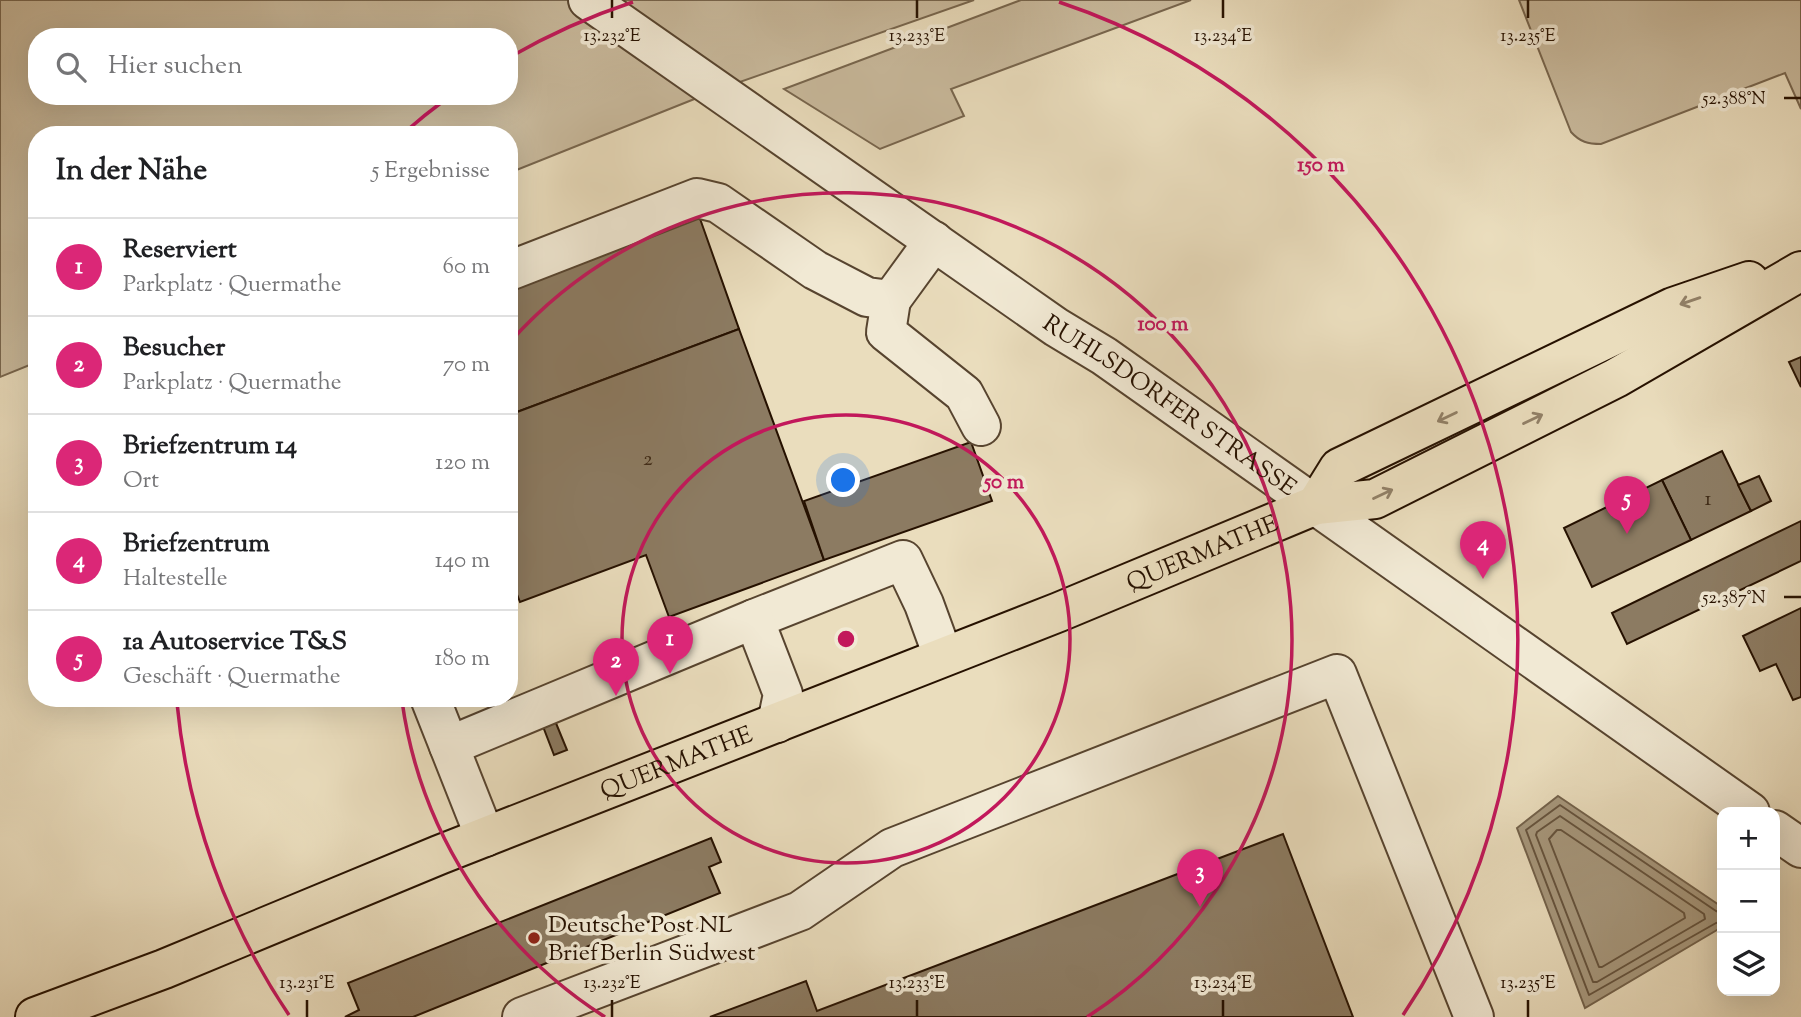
<!DOCTYPE html>
<html lang="de">
<meta charset="utf-8">
<style>
body{margin:0;font-family:"Sorts Mill Goudy",serif;background:#f6f6f6;color:#202124}
.controls{position:absolute;right:21px;bottom:21px;display:grid;overflow:hidden;border-radius:14px;box-shadow:0 7px 28px #0002}
.controls button{width:63px;height:63px;display:grid;place-items:center;padding:0;border:0;border-bottom:2px solid #e0e0e0;background:#fff;color:#202124;font:35px sans-serif}
.you{position:absolute;left:844px;top:481px;width:24px;height:24px;margin:-18px;border:5px solid #fff;border-radius:50%;background:#1a73e8;box-shadow:0 0 0 10px #1a73e833}
.badge{display:grid;place-items:center;width:46px;height:46px;border-radius:50%;background:#db2777;color:#fff;font-size:23px;font-weight:700}
.pin{position:absolute;translate:-50% -58px;filter:drop-shadow(0 2px 4px #0008)}
.pin::after{content:'';position:absolute;top:37px;width:24px;height:21px;background:inherit;clip-path:polygon(0 0,100% 0,50% 100%)}
.list{margin:0;padding:0;list-style:none}
h2{display:flex;justify-content:space-between;align-items:center;height:91px;margin:0;padding:0 28px;font-size:30px}
h2 small{font-size:23px;font-weight:400;color:#757577}
.list li{display:grid;grid-template-columns:46px 1fr auto;gap:21px;align-items:center;box-sizing:border-box;height:98px;padding:0 28px;border-top:2px solid #e0e0e0}
.list b{display:block;font-size:26px;white-space:nowrap}
.list p{margin:0;font-size:23px;white-space:nowrap;color:#757577}
.list em{font-size:23px;font-style:normal;color:#757577}
.icon{flex:none;width:38px;height:38px;fill:none;stroke:currentColor;stroke-width:2;stroke-linecap:round;stroke-linejoin:round}
.map{position:relative;flex:none;width:1801px;height:1017px;overflow:hidden}
.search{position:absolute;background:#fff;box-shadow:0 7px 28px #0002;left:28px;top:28px;width:490px;height:77px;display:flex;align-items:center;gap:18px;box-sizing:border-box;padding:0 24px;border-radius:28px;color:#757577;font-size:26px}
.panel{position:absolute;background:#fff;box-shadow:0 7px 28px #0002;left:28px;top:126px;width:490px;height:581px;border-radius:28px}
.map>svg:first-child{display:block}
.green{fill:#c9ba9d;stroke:#78664e;stroke-width:2;fill-rule:evenodd}
.water{fill:#a7987d;stroke:#73624b;stroke-width:2}
.lines{fill:none;stroke-linecap:round;stroke-linejoin:round}
.shore{stroke:#66543e;stroke-width:2}
.building{fill:#8c7b62;stroke:#261100;stroke-width:2}
.minor-casing{stroke:#57442f;stroke-width:42}
.major-casing{stroke:#261100;stroke-width:42}
.minor{stroke:#f1e9d4;stroke-width:38}
.major{stroke:#eaddbd;stroke-width:38}
.oneway{stroke:#928168}
.ticks{fill:none;stroke:#261100;stroke-width:2.5}
.ring{fill:none;stroke:#c2185b;stroke-width:3.5}
.poi-dot{fill:#8f2418;stroke:#f1e9d4;stroke-width:2.5}
.labels{text-anchor:middle;stroke-width:7;stroke-linejoin:round;paint-order:stroke}
.number-label{font-size:21px;fill:#402c18}
.street-label{font-size:24px;fill:#261100;stroke:#f1e9d4}
.poi-label{font-size:24px;fill:#261100;stroke:#f1e9d4;text-anchor:start}
.ticks-label{font-size:18px;text-anchor:middle;fill:#261100;stroke:#f1e9d4;stroke-width:7;stroke-linejoin:round;paint-order:stroke}
.centre{fill:#c2185b;stroke:#f1e9d4;stroke-width:3.5}
.ring-label{font-size:21px;text-anchor:middle;font-weight:bold;fill:#c2185b;stroke:#f1e9d4;stroke-width:7;stroke-linejoin:round;paint-order:stroke}
</style>
<div class="map">
<svg width="1801" height="1017" viewBox="0 0 1801 1017">
<rect width="100%" height="100%" fill="#eaddbd"/>
<filter id="stains"><feTurbulence type="fractalNoise" baseFrequency=".00286" numOctaves="4"/><feColorMatrix values="0 0 0 0 .2 0 0 0 0 .09 0 0 0 0 .02 0 0 0 .5 -.17"/></filter>
<radialGradient id="worn" r=".72"><stop offset=".6" stop-color="#630" stop-opacity="0"/><stop offset="1" stop-color="#630" stop-opacity=".3"/></radialGradient>
<!-- green -->
<g class="green">
<path d="M0,0H974L717,90L509,173V135H37V362L0,377ZM37,37H509V96H37Z"/>
<path d="M1021,0H1191L951,89L964,116L880,149L784,89Z"/>
<path d="M1519,0H1801V109L1785,73L1601,144C1588,144 1580,142 1571,132Z"/>
</g>
<!-- water -->
<path class="water" d="M1558,796L1722,907V927L1585,1008L1517,828Z"/>
<g class="lines">
<!-- shore -->
<g class="shore">
<path d="M1560,816L1704,914L1705,919L1597,982H1593L1536,835L1537,832Z"/>
<path d="M1557,830H1561L1684,913L1685,918L1602,967H1599L1549,839Z"/>
<path d="M1722,913L1716,911L1560,805L1526,830L1589,995L1716,923L1722,922"/>
</g>
</g>
<!-- building -->
<g class="building">
<path d="M698,213L739,329L509,415V288Z"/>
<path d="M739,329L824,560L669,617L646,555L520,602L509,574V415Z"/>
<path d="M1801,357V387L1789,362Z"/>
<path d="M971,442L992,501L824,560L804,501Z"/>
<path d="M1722,451L1751,511L1691,540L1662,480Z"/>
<path d="M1759,476L1771,501L1751,511L1738,485Z"/>
<path d="M1662,480L1691,540L1592,587L1564,528Z"/>
<path d="M1801,521V561L1627,644L1612,613Z"/>
<path d="M1801,608V697L1793,700L1776,664L1760,671L1743,636Z"/>
<path d="M551,711L567,750L554,755L539,716Z"/>
<path d="M1283,834L1353,1017H710L806,981L817,1011Z"/>
<path d="M711,838L721,862L709,867L720,893L413,1017H345L359,1010L348,983Z"/>
</g>
<g class="lines">
<!-- minor casing -->
<g class="minor-casing">
<g id="minor">
<path id="s1" d="M588,0L1056,327L1104,356L1750,812"/>
<path d="M509,271L697,198L718,203L815,270L867,297L891,300L934,241"/>
<path d="M891,300L886,332L964,394L981,426"/>
<path d="M754,619L903,560L924,604L943,656"/>
<path d="M430,698L485,837"/>
<path d="M449,746L754,619L783,694L777,723"/>
<path d="M1775,830L1801,848"/>
<path d="M522,1017L800,911L892,848L1337,674L1474,1017"/>
</g>
</g>
<!-- major casing -->
<g class="major-casing">
<g id="major">
<path d="M1316,505L1339,468L1673,307L1749,281"/>
<path id="s2" d="M35,1017L164,969L439,855L1059,612L1316,505L1375,499L1616,378L1801,271"/>
</g>
</g>
<!-- minor -->
<use href="#minor" class="minor"/>
<!-- major -->
<use href="#major" class="major"/>
</g>
<!-- one-way arrows -->
<defs><path id="oneway-shaft" d="M-6 0H5M1.5-3L5.5 0L1.5 3" fill="none" stroke-width="1.6" stroke-linecap="round" stroke-linejoin="round" transform="scale(1.75)"/></defs>
<g class="oneway">
<use href="#oneway-shaft" transform="translate(1690 301) rotate(161)"/>
<use href="#oneway-shaft" transform="translate(1447 417) rotate(154)"/>
<use href="#oneway-shaft" transform="translate(1533 419) rotate(-26)"/>
<use href="#oneway-shaft" transform="translate(1383 494) rotate(-25)"/>
</g>
<!-- ticks -->
<path class="ticks" d="M612,0V18M917,0V18M1223,0V18M1528,0V18M1784,98H1801M1784,597H1801M307,1000V1017M612,1000V1017M917,1000V1017M1223,1000V1017M1528,1000V1017"/>
<!-- distance rings -->
<g class="ring">
<circle cx="846" cy="639" r="224"/>
<path d="M605 1017A448 448 0 0 1 402 701M510 342A448 448 0 1 1 1087 1017"/>
<path d="M289 1015A672 672 0 0 1 177 703M405 132A672 672 0 0 1 446 99M510 57A672 672 0 0 1 633 2M1059 2A672 672 0 0 1 1403 1015"/>
</g>
<!-- markers -->
<circle class="poi-dot" cx="534" cy="938" r="7"/>
<g class="labels">
<!-- number labels -->
<g class="number-label">
<text x="648" y="465">2</text>
<text x="1708" y="505">1</text>
</g>
<!-- street labels -->
<g class="street-label">
<text dy="8" stroke="none"><textPath href="#s1" startOffset="709">RUHLSDORFER STRASSE</textPath></text>
<text dy="8" stroke="none"><textPath href="#s2" startOffset="1256">QUERMATHE</textPath></text>
<text dy="8" stroke="none"><textPath href="#s2" startOffset="690">QUERMATHE</textPath></text>
</g>
<!-- poi labels -->
<g class="poi-label">
<text x="548" y="932">Deutsche Post NL<tspan x="548" dy="28">BriefBerlin Südwest</tspan></text>
</g>
</g>
<g class="ticks-label">
<text x="612" y="41">13.232°E</text>
<text x="917" y="41">13.233°E</text>
<text x="1223" y="41">13.234°E</text>
<text x="1528" y="41">13.235°E</text>
<text x="1734" y="104">52.388°N</text>
<text x="1734" y="603">52.387°N</text>
<text x="307" y="988">13.231°E</text>
<text x="612" y="988">13.232°E</text>
<text x="917" y="988">13.233°E</text>
<text x="1223" y="988">13.234°E</text>
<text x="1528" y="988">13.235°E</text>
</g>
<circle cx="846" cy="639" r="10" class="centre"/>
<g class="ring-label">
<text x="1321" y="171">150 m</text>
<text x="1163" y="330">100 m</text>
<text x="1004" y="488">50 m</text>
</g>
<rect width="100%" height="100%" filter="url(#stains)"/>
<rect width="100%" height="100%" fill="url(#worn)"/>
</svg>
<div class="controls">
<button>+</button>
<button>−</button>
<button><svg class="icon" aria-label="layers" viewBox="0 0 24 24"><path d="M12 4l9 5-9 5-9-5zM3 14l9 5 9-5"/></svg></button>
</div>
<div class="you"></div>
<div class="pin badge" style="left:670px;top:674px">1</div>
<div class="pin badge" style="left:616px;top:696px">2</div>
<div class="pin badge" style="left:1200px;top:907px">3</div>
<div class="pin badge" style="left:1483px;top:579px">4</div>
<div class="pin badge" style="left:1627px;top:534px">5</div>
<div class="search"><svg class="icon" aria-label="search" viewBox="0 0 24 24"><circle cx="10" cy="10" r="6"/><path d="M15 15l6 6"/></svg>Hier suchen</div>
<section class="panel">
<h2>In der Nähe<small>5 Ergebnisse</small></h2>
<ul class="list">
<li><span class="badge">1</span><div><b>Reserviert</b><p>Parkplatz · Quermathe</p></div><em>60 m</em></li>
<li><span class="badge">2</span><div><b>Besucher</b><p>Parkplatz · Quermathe</p></div><em>70 m</em></li>
<li><span class="badge">3</span><div><b>Briefzentrum 14</b><p>Ort</p></div><em>120 m</em></li>
<li><span class="badge">4</span><div><b>Briefzentrum</b><p>Haltestelle</p></div><em>140 m</em></li>
<li><span class="badge">5</span><div><b>1a Autoservice T&amp;S</b><p>Geschäft · Quermathe</p></div><em>180 m</em></li>
</ul>
</section>
</div>
